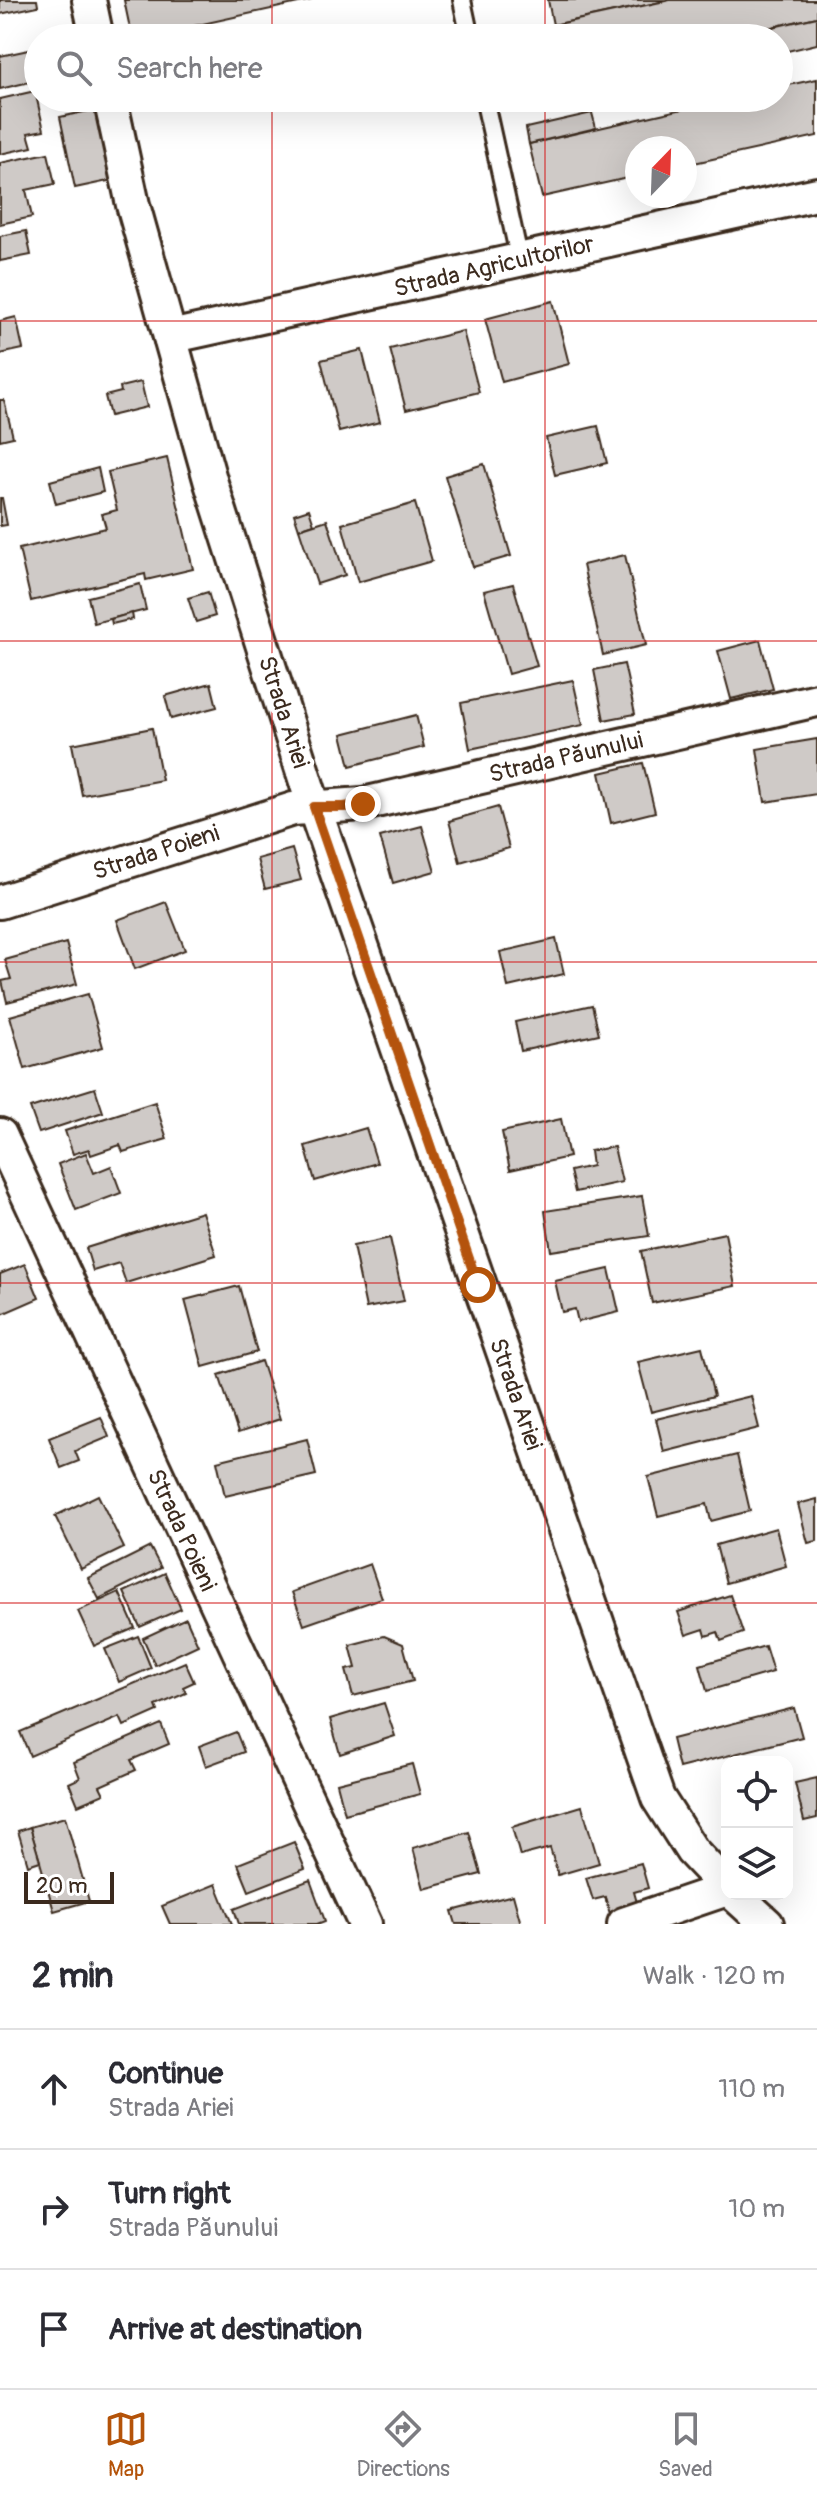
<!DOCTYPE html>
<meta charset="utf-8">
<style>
body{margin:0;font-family:Pangolin,sans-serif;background:#f2f2f3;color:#2b2b33}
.controls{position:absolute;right:24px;bottom:24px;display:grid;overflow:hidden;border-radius:16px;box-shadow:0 8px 32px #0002}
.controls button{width:72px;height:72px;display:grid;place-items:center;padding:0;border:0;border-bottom:2px solid #e1e1e2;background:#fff;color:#2b2b33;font:40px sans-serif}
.compass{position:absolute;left:625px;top:136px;width:72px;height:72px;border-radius:50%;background:#fff;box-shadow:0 8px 32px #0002;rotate:23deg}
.scale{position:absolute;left:24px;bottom:20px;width:90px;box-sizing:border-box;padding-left:8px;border:4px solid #3b2a1e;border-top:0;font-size:22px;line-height:28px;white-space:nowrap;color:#3b2a1e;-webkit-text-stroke:6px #fff;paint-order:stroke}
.stop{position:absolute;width:24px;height:24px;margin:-18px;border:6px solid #b45309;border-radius:50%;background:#fff}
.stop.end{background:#b45309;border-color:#fff;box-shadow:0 2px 8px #0008}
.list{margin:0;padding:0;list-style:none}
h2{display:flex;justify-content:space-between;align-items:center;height:104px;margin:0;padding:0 32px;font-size:34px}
h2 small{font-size:26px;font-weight:400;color:#7c7c81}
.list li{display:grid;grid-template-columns:52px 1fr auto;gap:24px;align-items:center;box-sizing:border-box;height:120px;padding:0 32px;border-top:2px solid #e1e1e2}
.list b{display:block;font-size:30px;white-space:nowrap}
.list p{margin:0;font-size:26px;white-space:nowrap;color:#7c7c81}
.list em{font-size:26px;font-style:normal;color:#7c7c81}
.icon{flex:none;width:44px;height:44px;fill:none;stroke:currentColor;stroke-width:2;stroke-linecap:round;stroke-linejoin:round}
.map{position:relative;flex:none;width:817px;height:1924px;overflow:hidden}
.search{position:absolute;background:#fff;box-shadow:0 8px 32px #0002;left:24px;right:24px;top:24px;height:88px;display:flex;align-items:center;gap:20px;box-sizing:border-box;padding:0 28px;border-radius:44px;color:#7c7c81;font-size:30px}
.sheet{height:464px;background:#fff}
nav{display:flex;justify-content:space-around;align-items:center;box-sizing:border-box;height:112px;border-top:2px solid #e1e1e2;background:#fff;font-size:22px;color:#7c7c81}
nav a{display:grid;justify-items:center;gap:4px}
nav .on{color:#b45309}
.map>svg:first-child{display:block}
.building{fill:#cfcac7;stroke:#3b2a1e;stroke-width:2}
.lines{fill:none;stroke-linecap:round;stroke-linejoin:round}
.service-casing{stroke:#3b2a1e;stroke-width:22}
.minor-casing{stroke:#3b2a1e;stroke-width:38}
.service{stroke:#fff;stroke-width:16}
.minor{stroke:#fff;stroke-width:32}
.route{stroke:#b45309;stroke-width:10}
.grid{fill:none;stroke:#d62828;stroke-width:2;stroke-opacity:0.55}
.labels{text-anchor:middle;stroke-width:8;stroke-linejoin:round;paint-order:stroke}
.street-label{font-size:24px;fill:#3b2a1e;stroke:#fff}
</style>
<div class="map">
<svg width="817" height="1924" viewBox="0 0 817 1924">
<rect width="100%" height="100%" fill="#fff"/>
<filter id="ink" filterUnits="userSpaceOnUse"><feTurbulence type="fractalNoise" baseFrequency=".0125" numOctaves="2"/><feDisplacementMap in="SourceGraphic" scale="16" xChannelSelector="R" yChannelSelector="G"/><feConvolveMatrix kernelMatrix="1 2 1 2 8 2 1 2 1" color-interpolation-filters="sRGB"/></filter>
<g filter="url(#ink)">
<!-- building -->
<g class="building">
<path d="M0,0H37L38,6L0,14Z"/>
<path d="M124,0H312L139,38H132Z"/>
<path d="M548,0H670L553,25Z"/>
<path d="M670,0H817V17L721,38H508L507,35Z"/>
<path d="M817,17V44L779,53V38H757L755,31Z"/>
<path d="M38,48V80L0,89V56Z"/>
<path d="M817,79V136L685,165V148H637V176L542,197L529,144L731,98H779V87Z"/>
<path d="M35,91L44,130L28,133L32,147L0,154V99Z"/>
<path d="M98,109L113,180L75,188L60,117Z"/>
<path d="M592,113L596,128L529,144L526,128Z"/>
<path d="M48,153L55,184L26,190L32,217L0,224V163Z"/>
<path d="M26,231L31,255L0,261V236Z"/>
<path d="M553,301L569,364L502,382L485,319Z"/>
<path d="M16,317L23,349L0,354V321Z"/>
<path d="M463,331L479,392L406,410L390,349Z"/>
<path d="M362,350L380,422L339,432L321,360Z"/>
<path d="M141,382L147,407L110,416L105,396L121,392L120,387Z"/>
<path d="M0,400H4L13,437L0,440Z"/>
<path d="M598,426L607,463L555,475L546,438Z"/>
<path d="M167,458L193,569L146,580L145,574L31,601L19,549L106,528L102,514L117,510L108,472Z"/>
<path d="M484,464L511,556L473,567L445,476Z"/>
<path d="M98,468L103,492L56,504L50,481Z"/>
<path d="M0,498H2L7,525L0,526Z"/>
<path d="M415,503L432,561L358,582L342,524Z"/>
<path d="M309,509L314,524L299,529L294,514Z"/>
<path d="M327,520L345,575L317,584L299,529Z"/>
<path d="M625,555L646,645L603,655L583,565Z"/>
<path d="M140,584L146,610L94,623L88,597Z"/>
<path d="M513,584L537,666L508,674L484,591Z"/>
<path d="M208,592L215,616L196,622L188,598Z"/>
<path d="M132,613L133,619L112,624L111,619Z"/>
<path d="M760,640L773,689L731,699L718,651Z"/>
<path d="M624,664L635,714L604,720L594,670Z"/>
<path d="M573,680L583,725L470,749L461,703Z"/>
<path d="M211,683L217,707L171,719L165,696Z"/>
<path d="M416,715L424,747L350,766L342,734Z"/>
<path d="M152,728L162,780L82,795L72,744Z"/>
<path d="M817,739V794L765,802L757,749Z"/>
<path d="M643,763L655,812L611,823L600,773Z"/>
<path d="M498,807L509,848L460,862L449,821Z"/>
<path d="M422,826L435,871L393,883L380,837Z"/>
<path d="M292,849L301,880L265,889L257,859Z"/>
<path d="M166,902L185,950L135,969L117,920Z"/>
<path d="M556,939L564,974L508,987L500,952Z"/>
<path d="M66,943L77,984L7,1002L2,981L11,979L5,960Z"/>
<path d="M88,994L103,1047L25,1069L10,1016Z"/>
<path d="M592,1005L599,1034L521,1051L515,1022Z"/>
<path d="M95,1088L103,1112L39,1133L30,1108Z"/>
<path d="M155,1102L167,1139L123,1152L120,1145L91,1155L89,1149L73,1154L65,1131Z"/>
<path d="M561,1119L569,1157L510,1170L502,1132Z"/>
<path d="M366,1128L377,1163L315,1181L305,1146Z"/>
<path d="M614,1147L622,1182L575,1192L570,1171L592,1166L590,1151Z"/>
<path d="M86,1153L94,1173L111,1166L121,1193L76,1210L58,1164Z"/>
<path d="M642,1196L649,1236L551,1251L545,1211Z"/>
<path d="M202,1212L216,1255L126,1283L119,1263L93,1271L86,1248Z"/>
<path d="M725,1233L735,1286L652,1303L641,1251Z"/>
<path d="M390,1238L404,1301L366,1308L353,1246Z"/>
<path d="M25,1264L39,1298L0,1315V1274Z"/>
<path d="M609,1269L619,1312L578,1322L575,1309L562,1312L555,1281Z"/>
<path d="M239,1286L257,1352L203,1367L185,1300Z"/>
<path d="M702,1347L714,1396L651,1412L638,1362Z"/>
<path d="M261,1361L280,1419L238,1433L219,1375Z"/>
<path d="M751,1396L759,1428L664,1452L656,1419Z"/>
<path d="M101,1417L109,1437L75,1451L79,1461L61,1468L49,1438Z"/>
<path d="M307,1439L316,1475L225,1496L217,1461Z"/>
<path d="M737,1455L750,1511L711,1521L707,1504L658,1516L648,1477Z"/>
<path d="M98,1495L124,1548L81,1569L55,1516Z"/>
<path d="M817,1499V1541L808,1543L798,1504Z"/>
<path d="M776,1528L786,1566L726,1583L716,1545Z"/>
<path d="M150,1547L161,1568L99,1599L88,1578Z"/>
<path d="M370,1564L382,1598L304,1625L292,1592Z"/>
<path d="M165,1573L181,1609L140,1627L124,1592Z"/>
<path d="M119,1592L135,1628L94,1646L78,1611Z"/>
<path d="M730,1595L743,1633L721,1641L718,1632L706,1636L704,1629L686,1635L678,1612Z"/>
<path d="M186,1618L198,1645L155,1665L143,1638Z"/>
<path d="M138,1636L151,1668L119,1682L105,1649Z"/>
<path d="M384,1636L403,1644L413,1681L353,1696L346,1670L356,1668L350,1645Z"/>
<path d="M765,1646L773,1672L707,1691L700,1665Z"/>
<path d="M185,1662L194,1682L183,1687L186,1693L156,1706L158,1711L124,1726L120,1717L30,1756L20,1732Z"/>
<path d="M384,1703L395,1736L340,1754L330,1719Z"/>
<path d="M794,1708L802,1737L679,1768L672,1739Z"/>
<path d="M161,1724L169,1744L131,1760L136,1770L100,1786L104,1794L78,1805L69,1783L80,1778L74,1762Z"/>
<path d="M236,1732L244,1752L206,1766L199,1746Z"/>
<path d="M412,1764L420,1794L345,1814L337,1783Z"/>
<path d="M817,1778V1818L804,1821L795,1783Z"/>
<path d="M582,1806L599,1863L558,1875L550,1848L520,1856L512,1827Z"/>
<path d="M65,1817L89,1901L54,1911L30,1827Z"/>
<path d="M30,1827L40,1861L28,1865L18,1831Z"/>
<path d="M469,1832L481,1874L424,1889L413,1848Z"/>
<path d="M294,1842L305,1869L249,1891L238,1864Z"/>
<path d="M641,1863L648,1888L634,1892L638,1906L610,1914L605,1897L593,1900L586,1878Z"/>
<path d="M310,1880L325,1921L317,1924H239L234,1909Z"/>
<path d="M216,1884L232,1924H170L162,1906Z"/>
<path d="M513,1895L521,1924H456L452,1911Z"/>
</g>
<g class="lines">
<!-- service casing -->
<g class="service-casing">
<g id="service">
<path d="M462,0L470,38"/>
<path d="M484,98L520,261"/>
</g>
</g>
<!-- minor casing -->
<g class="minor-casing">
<g id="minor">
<path d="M89,0L97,38"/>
<path d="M110,98L133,205L211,483L314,807L658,1798L692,1851L727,1888"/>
<path d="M170,337L817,194"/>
<path d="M0,902L293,809L363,804L817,700"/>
<path d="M0,1135L365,1924"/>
<path d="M734,1894L767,1924"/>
<path d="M624,1924L727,1889"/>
</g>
</g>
<!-- service -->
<use href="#service" class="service"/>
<!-- minor -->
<use href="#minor" class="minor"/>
</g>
</g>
<g class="lines" filter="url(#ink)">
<!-- route -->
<path class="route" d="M363,804L344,807H314L478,1285"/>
</g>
<!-- grid -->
<path class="grid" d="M272,0V38M545,0V38M272,98V1924M545,98V1924M0,321H817M0,641H817M0,962H817M0,1283H817M0,1603H817"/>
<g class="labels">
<!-- street labels -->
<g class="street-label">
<text transform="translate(494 266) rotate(-13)" y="8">Strada Agricultorilor</text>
<text transform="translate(284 712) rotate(72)" y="8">Strada Ariei</text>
<text transform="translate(566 757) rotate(-13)" y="8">Strada Păunului</text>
<text transform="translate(156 852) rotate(-18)" y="8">Strada Poieni</text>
<text transform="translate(516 1394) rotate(71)" y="8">Strada Ariei</text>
<text transform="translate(182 1530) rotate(65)" y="8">Strada Poieni</text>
</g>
</g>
</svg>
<div class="controls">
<button><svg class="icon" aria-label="locate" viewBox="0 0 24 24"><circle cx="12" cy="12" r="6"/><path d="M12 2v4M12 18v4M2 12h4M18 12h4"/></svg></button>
<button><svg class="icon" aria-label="layers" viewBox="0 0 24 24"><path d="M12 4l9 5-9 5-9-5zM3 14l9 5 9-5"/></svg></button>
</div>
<svg class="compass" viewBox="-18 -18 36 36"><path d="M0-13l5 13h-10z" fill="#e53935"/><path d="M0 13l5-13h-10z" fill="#7c7c81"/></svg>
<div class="scale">20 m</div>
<div class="stop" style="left:478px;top:1285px"></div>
<div class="stop end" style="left:363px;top:804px"></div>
<div class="search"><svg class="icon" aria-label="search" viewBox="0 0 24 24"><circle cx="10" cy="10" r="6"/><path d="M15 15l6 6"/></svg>Search here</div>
</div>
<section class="sheet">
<h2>2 min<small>Walk · 120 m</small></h2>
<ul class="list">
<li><svg class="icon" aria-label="ahead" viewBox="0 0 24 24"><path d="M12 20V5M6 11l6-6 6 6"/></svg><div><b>Continue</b><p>Strada Ariei</p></div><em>110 m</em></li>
<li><svg class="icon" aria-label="right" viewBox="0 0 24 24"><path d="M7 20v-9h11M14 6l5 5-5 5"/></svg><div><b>Turn right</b><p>Strada Păunului</p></div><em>10 m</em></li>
<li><svg class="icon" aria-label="arrive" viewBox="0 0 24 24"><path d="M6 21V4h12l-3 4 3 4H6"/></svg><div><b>Arrive at destination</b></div></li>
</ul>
</section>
<nav>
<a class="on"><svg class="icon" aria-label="map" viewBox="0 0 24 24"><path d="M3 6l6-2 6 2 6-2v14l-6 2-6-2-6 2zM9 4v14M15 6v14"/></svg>Map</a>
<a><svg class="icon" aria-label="directions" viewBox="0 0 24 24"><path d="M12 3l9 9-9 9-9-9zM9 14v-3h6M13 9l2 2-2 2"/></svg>Directions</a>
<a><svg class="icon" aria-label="saved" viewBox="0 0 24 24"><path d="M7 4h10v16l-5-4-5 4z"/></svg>Saved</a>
</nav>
